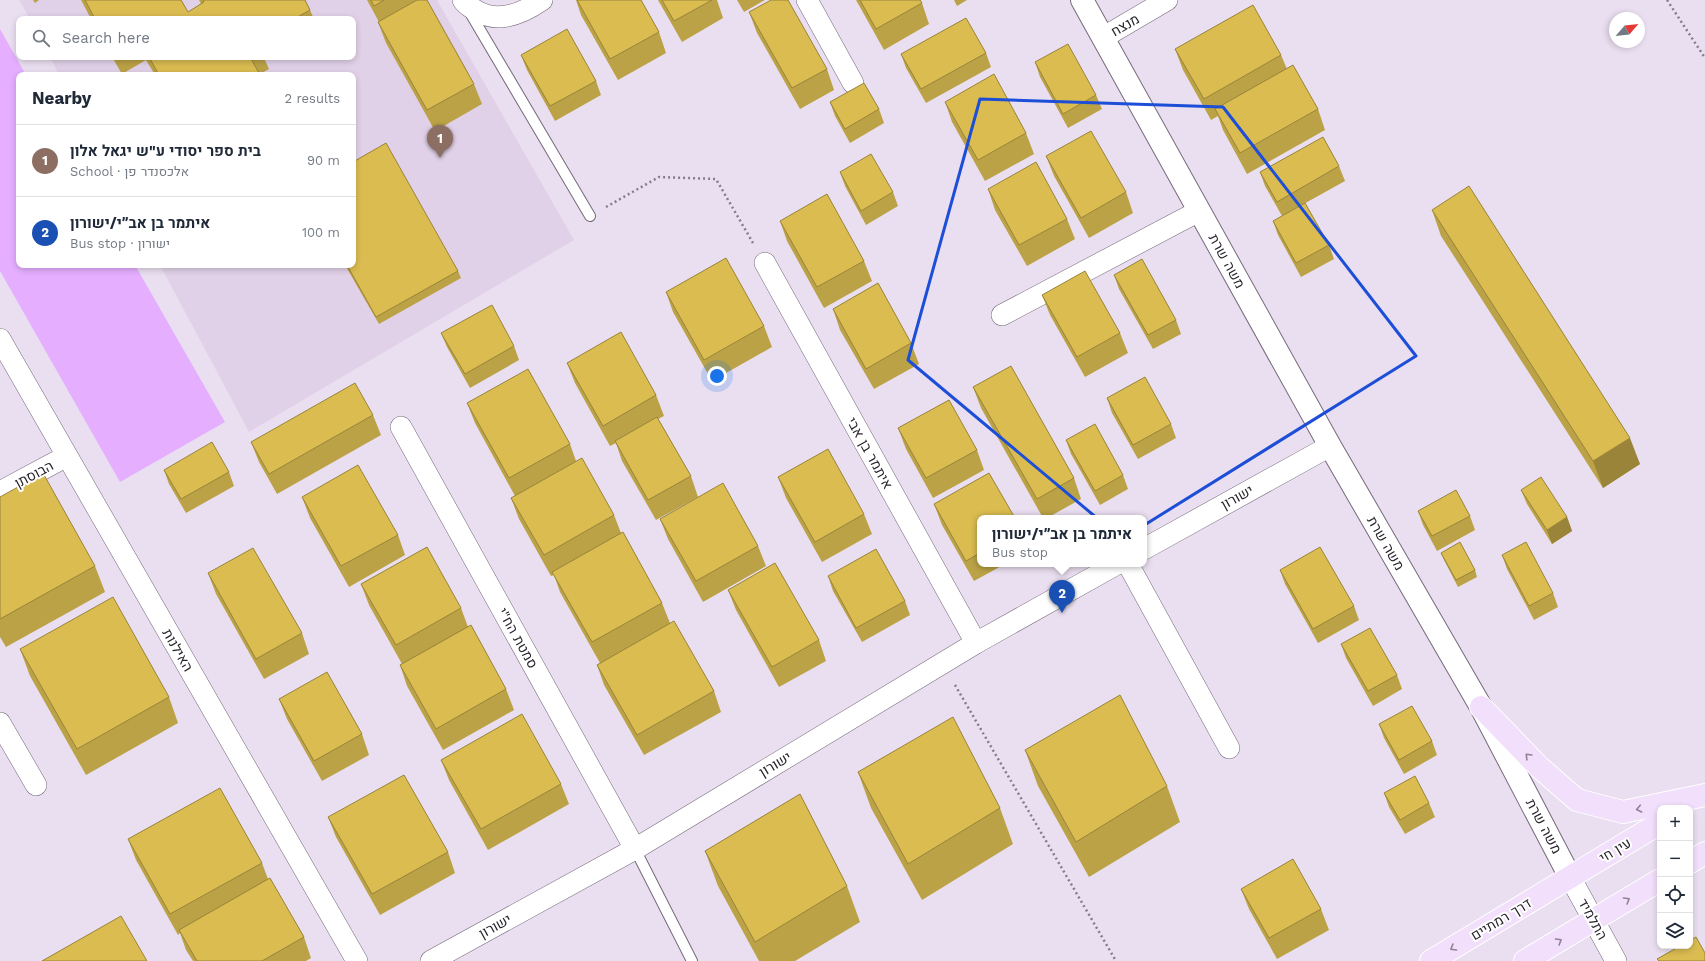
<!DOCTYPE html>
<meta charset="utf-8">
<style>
body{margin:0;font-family:"Work Sans",Heebo,sans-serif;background:#f6f6f7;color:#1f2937}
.controls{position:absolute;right:12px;bottom:12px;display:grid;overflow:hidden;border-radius:8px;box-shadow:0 2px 6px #0003}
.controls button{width:36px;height:36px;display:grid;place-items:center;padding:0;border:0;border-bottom:1px solid #e0e1e3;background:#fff;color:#1f2937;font:20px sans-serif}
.compass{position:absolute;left:1609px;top:12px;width:36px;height:36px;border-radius:50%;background:#fff;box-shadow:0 2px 6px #0003;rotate:62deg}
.you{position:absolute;left:717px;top:376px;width:14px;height:14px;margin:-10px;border:3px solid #fff;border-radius:50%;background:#1a73e8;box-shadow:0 0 0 6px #1a73e833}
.badge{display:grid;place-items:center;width:26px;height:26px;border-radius:50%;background:#0b8043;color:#fff;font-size:13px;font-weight:700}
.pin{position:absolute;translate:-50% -33px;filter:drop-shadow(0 1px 2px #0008)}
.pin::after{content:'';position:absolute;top:21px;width:14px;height:12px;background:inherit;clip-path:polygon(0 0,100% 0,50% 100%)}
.popup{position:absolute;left:977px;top:515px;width:170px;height:52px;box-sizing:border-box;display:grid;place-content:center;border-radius:8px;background:#fff;filter:drop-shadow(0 1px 3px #0005);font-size:13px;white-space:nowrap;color:#747a83}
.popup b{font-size:15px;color:#1f2937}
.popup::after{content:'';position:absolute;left:50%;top:100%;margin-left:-8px;border:8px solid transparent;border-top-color:#fff}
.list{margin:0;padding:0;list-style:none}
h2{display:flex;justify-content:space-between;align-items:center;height:52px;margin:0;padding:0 16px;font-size:17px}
h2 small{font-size:13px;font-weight:400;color:#747a83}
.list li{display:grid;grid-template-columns:26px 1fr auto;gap:12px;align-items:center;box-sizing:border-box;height:72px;padding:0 16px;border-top:1px solid #e0e1e3}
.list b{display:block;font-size:15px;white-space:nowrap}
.list p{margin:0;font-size:13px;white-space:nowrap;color:#747a83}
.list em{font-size:13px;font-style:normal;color:#747a83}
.icon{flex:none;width:22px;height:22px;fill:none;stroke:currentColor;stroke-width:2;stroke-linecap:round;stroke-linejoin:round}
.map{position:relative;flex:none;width:1705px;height:961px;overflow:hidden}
.search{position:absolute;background:#fff;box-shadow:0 2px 6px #0003;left:16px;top:16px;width:340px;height:44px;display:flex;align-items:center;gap:10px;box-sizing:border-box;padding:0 14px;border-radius:8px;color:#747a83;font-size:15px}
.panel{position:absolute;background:#fff;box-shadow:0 2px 6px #0003;left:16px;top:72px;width:340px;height:196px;border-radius:8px}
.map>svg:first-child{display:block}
.built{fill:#e1d1e8}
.green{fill:#e5aeff}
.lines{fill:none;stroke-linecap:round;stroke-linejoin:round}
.lane-casing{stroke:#756a7a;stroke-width:12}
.street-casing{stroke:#756a7a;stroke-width:22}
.secondary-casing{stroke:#756a7a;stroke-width:24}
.primary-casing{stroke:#fff;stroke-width:24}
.path{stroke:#847c88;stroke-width:2.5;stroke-dasharray:2 3;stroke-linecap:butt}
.lane{stroke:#fff;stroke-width:10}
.street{stroke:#fff;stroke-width:21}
.secondary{stroke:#fff;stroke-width:22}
.primary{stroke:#f2dffb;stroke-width:22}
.wall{fill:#bba246}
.shaded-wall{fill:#998439}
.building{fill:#dabc51;stroke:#998439}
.oneway{stroke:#8e8293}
.marked{fill:none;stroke:#1d4ed8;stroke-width:3;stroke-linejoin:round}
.labels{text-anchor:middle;stroke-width:4;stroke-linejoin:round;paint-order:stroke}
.street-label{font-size:14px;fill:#29242b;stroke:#fff}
</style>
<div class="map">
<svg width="1705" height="961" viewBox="0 0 1705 961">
<rect width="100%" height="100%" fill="#eadff0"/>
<!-- built -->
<path class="built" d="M19,0H437L574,240L249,432L160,265H353V75H59L50,57H353V19H30Z"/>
<!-- green -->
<path class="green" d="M0,29L26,75H19V265H135L225,422L120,482L0,271Z"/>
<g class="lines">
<!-- lane casing -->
<g class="lane-casing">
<g id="lane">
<path d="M469,11L590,216"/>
<path d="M635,849L692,961"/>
</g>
</g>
<!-- street casing -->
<g class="street-casing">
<g id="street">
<path d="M463,0C465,4 470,7 475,10C497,24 522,14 542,0"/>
<path d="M807,0L853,83"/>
<path d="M1104,37L1167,0"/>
<path d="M765,263L976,643"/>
<path d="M1002,315L1199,211"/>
<path d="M0,339L357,961"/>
<path d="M401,427L635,849"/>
<path d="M0,492L67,456"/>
<path d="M1144,549L1330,446"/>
<path d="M1128,564L1229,748"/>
<path d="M0,723L36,785"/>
<path d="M1570,877L1616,961"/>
<path d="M431,961L635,849L976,643L1117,564"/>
</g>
</g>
<!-- secondary casing -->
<g class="secondary-casing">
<path id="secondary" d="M1082,0L1330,446L1481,707L1570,877"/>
</g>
<!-- primary casing -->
<g class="primary-casing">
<g id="primary">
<path d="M1481,707L1539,767L1577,800L1623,812L1705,795"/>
<path d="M1690,862L1705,853"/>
<path d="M1431,961L1660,823"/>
<path d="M1525,961L1660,880"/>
</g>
</g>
<!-- path -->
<g class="path">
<path d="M1667,0L1705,58"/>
<path d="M606,207L659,177L716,179L753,243"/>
<path d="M955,685L1116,961"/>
</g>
<!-- lane -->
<use href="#lane" class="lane"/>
<!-- street -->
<use href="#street" class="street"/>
<!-- secondary -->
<use href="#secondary" class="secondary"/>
<!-- primary -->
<use href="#primary" class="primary"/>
</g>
<!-- wall -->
<g class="wall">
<path d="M33,0H39L35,3Z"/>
<path d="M81,0H181L188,12L201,4L199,0H305L310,10L314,19H91Z"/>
<path d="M367,0H427L474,84L482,104L435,131L386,43L378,22H379Z"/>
<path d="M576,0H641L659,32L666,53L618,80L581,15Z"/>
<path d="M658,0H717L723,18L682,42Z"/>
<path d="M737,0H765L744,12Z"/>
<path d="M856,0H920L922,3L929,24L884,50Z"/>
<path d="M954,0H967L957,6Z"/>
<path d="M749,12L827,69L834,90L800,109L757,33Z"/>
<path d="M1175,49L1281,55L1287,69L1318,109L1325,130L1247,174L1223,130L1218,116L1211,120L1183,70Z"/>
<path d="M986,53L991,67L926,103L906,68L901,54Z"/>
<path d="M521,55L596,81L601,95L555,121L527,70Z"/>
<path d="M112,57H271L265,60L269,69L260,74V75H155L146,60L122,74Z"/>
<path d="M1035,62L1096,95L1102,109L1068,128L1040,77Z"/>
<path d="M830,102L879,109L884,123L850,143L835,116Z"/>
<path d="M945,102L1026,133L1034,154L985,181L952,122Z"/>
<path d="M1046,156L1126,192L1133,213L1089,238L1054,176Z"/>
<path d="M1339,166L1345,181L1282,216L1265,186L1260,172Z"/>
<path d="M840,172L893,192L898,206L866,225L845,186Z"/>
<path d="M988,189L1067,219L1075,239L1027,266L995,210Z"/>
<path d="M1432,210L1640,464L1603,488L1441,236Z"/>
<path d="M780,221L864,261L872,281L824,308L787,241Z"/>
<path d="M1273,221L1329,245L1334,259L1301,277L1278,235Z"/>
<path d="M345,265L458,271L461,278L379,324Z"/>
<path d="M1114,275L1176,320L1181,334L1153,349L1119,289Z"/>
<path d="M666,292L764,326L772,347L712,381L673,312Z"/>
<path d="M1042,295L1120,333L1128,353L1085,377L1050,315Z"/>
<path d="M833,309L911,343L919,364L874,389L840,330Z"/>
<path d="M441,333L514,346L519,360L470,388L447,347Z"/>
<path d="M567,363L656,395L664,416L658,419L691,476L698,497L656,520L622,461L616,443L610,446L575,383Z"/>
<path d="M973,387L1074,478L1081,499L1047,518H1043L981,408Z"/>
<path d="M1107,398L1171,424L1176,438L1138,459L1112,413Z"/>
<path d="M467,403L570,444L576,461L614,515L621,533L662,603L670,623L714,691L721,712L644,755L604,685L597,665L600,663L560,592L554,575L551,576L519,519L511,498L515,496L475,423Z"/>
<path d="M373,415L381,435L277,494L259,462L251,442Z"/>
<path d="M898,428L977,450L984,470L933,498L906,449Z"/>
<path d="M1066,440L1123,475L1128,489L1100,505L1071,454Z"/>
<path d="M164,470L229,472L234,486L186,513L169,484Z"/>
<path d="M778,477L864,514L872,534L822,562L786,498Z"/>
<path d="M1521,490L1567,517L1572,531L1552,544L1527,504Z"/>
<path d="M0,497L95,566L105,592L6,647L0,637Z"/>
<path d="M302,497L398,535L405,555L349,587L310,518Z"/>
<path d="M934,504L980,518V564H1005L974,581L942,525Z"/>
<path d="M1418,511L1470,516L1475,530L1437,551L1423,525Z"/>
<path d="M660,519L758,546L766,566L703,602L668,539Z"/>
<path d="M1441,553L1475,570L1477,577L1458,587L1444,560Z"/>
<path d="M1502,555L1553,593L1558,607L1534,620L1507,569Z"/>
<path d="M1280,570L1354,606L1359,620L1318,643L1285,584Z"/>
<path d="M208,573L302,633L309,654L264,679L216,594Z"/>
<path d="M828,576L905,601L910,615L862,642L833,591Z"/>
<path d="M361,584L461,608L468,627L506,689L514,710L443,750L407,686L400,665L402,664L369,605Z"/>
<path d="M728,590L819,640L826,661L779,687L736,610Z"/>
<path d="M1341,644L1397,675L1402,689L1373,706L1346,658Z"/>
<path d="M20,649L169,697L178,723L86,775L30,676Z"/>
<path d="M279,699L362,734L369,755L322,781L287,719Z"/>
<path d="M1379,724L1432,741L1437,755L1404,774L1384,738Z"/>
<path d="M1025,750L1167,786L1180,822L1089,877L1038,786Z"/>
<path d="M441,760L561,784L569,804L488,850L449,780Z"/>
<path d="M858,772L1000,808L1013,844L922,900L871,808Z"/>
<path d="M1384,793L1429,803L1435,817L1405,834L1389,807Z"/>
<path d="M328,817L448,852L455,873L380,915L336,837Z"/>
<path d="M128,839L262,863L268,879L304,937L311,958L306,961H193L186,950L180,933L178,935L136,860Z"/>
<path d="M705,851L847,886L860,922L795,961H759L718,886Z"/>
<path d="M1241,889L1321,909L1329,930L1277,959L1249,909Z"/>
</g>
<!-- shaded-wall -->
<g class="shaded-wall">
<path d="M1630,438L1640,464L1603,488L1593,461Z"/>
<path d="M1567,517L1572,531L1552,544L1547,530Z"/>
</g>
<!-- building -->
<g class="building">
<path d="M85,0H181L188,12L204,2L203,0H305L310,10L294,19H95Z"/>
<path d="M371,0H384L374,6Z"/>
<path d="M417,0H427L474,84L427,110L378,22Z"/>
<path d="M577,0H641L659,32L610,59Z"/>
<path d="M662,0H712L674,21Z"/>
<path d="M771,0H788L827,69L792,88L749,12Z"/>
<path d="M860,0H920L922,3L876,29Z"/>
<path d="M1253,5L1281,55L1204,99L1175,49Z"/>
<path d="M966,18L986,53L921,89L901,54Z"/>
<path d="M567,29L596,81L550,106L521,55Z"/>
<path d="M1068,44L1096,95L1063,114L1035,62Z"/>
<path d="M149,57H250L260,75H159Z"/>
<path d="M1293,65L1318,109L1240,153L1215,109Z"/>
<path d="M994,74L1026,133L978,160L945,102Z"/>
<path d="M864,83L879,109L845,129L830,102Z"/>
<path d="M1091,131L1126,192L1081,218L1046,156Z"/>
<path d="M1323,137L1339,166L1277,202L1260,172Z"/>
<path d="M386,143L458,271L376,317L347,265H353V162Z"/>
<path d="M871,154L893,192L861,211L840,172Z"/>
<path d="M1036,162L1067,219L1019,245L988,189Z"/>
<path d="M1469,186L1630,438L1593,461L1432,210Z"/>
<path d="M827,194L864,261L817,287L780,221Z"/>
<path d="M1305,203L1329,245L1296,263L1273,221Z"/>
<path d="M726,258L764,326L704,360L666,292Z"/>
<path d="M1142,259L1176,320L1148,335L1114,275Z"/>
<path d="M1085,271L1120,333L1077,357L1042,295Z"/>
<path d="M878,283L911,343L866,369L833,309Z"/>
<path d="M492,305L514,346L465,374L441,333Z"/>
<path d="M621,332L656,395L603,426L567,363Z"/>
<path d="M1011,366L1074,478L1037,499L973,387Z"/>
<path d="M528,369L570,444L509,478L467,403Z"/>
<path d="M1145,377L1171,424L1133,445L1107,398Z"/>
<path d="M355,383L373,415L269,474L251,442Z"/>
<path d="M949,400L977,450L926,478L898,428Z"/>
<path d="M657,417L691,476L648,500L615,441Z"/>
<path d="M1095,424L1123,475L1095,491L1066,440Z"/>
<path d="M212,442L229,472L181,499L164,470Z"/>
<path d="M828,449L864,514L815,542L778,477Z"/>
<path d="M582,458L614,515L544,555L511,498Z"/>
<path d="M358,465L398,535L341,566L302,497Z"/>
<path d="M43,473L95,566L0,619V497Z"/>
<path d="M989,473L1015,518H980V553L966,561L934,504Z"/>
<path d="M1541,477L1567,517L1547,530L1521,490Z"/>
<path d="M723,483L758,546L696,581L660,519Z"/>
<path d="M1456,490L1470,516L1432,536L1418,511Z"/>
<path d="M623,532L662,603L592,642L552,572Z"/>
<path d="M1460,542L1475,570L1456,580L1441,553Z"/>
<path d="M1526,542L1553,593L1529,606L1502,555Z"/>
<path d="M427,547L461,608L396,645L361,584Z"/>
<path d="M1320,547L1354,606L1313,629L1280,570Z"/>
<path d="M253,548L302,633L256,659L208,573Z"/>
<path d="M876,549L905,601L856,628L828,576Z"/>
<path d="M775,563L819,640L772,667L728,590Z"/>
<path d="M113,597L169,697L77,749L20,649Z"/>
<path d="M674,621L714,691L637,735L597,665Z"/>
<path d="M471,625L506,689L436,729L400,665Z"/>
<path d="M1370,628L1397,675L1368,691L1341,644Z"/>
<path d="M327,672L362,734L314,761L279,699Z"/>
<path d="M1120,695L1167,786L1076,842L1025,750Z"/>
<path d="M1412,706L1432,741L1399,760L1379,724Z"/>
<path d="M522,714L561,784L481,829L441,760Z"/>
<path d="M953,717L1000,808L908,864L858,772Z"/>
<path d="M404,775L448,852L372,894L328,817Z"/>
<path d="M1415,776L1429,803L1400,820L1384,793Z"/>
<path d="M220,788L262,863L170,914L128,839Z"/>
<path d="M800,794L847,886L755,942L705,851Z"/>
<path d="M1293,859L1321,909L1269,938L1241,889Z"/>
<path d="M270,878L304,937L262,961H197L179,930Z"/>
<path d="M121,916L147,961H42Z"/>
<path d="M1696,937L1705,953V961H1659L1657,959L1680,946H1690V940Z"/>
</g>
<!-- one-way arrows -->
<defs><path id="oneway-chevron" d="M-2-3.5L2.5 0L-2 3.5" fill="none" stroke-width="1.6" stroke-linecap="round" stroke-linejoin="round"/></defs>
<g class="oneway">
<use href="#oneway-chevron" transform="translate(1528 756) rotate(-134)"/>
<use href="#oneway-chevron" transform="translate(1639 809) rotate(168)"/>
<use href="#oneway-chevron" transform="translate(1627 900) rotate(-31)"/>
<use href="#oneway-chevron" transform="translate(1559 941) rotate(-31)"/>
<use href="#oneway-chevron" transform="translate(1453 948) rotate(149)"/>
</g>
<!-- marked area -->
<path class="marked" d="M980,99L1223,107L1416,356L1122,539L908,360Z"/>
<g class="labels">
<!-- street labels -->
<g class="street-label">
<text transform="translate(1125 25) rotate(-30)" y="5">מנצח</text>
<text transform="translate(1227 261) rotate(61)" y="5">משה שרת</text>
<text transform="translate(870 453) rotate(61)" y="5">איתמר בן אבי</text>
<text transform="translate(34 474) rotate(-28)" y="5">הבוסתן</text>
<text transform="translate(1237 497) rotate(-29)" y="5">ישורון</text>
<text transform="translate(1386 543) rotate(60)" y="5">משה שרת</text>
<text transform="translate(518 638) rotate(61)" y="5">סמטת הח"י</text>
<text transform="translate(178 650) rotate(60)" y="5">האילנות</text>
<text transform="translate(775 764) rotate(-31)" y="5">ישורון</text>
<text transform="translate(1544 826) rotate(62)" y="5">משה שרת</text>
<text transform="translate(1615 850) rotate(-31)" y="5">עין חי</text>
<text transform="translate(1501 919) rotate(-31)" y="5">דרך רמתיים</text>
<text transform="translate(1593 919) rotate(61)" y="5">התלמיד</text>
<text transform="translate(495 926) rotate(-29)" y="5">ישורון</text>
</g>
</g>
</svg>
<div class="controls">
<button>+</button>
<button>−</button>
<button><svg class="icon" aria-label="locate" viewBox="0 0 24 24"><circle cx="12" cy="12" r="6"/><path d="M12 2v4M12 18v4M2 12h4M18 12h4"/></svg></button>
<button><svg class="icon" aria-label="layers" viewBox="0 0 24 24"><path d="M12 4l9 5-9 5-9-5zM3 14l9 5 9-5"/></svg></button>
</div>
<svg class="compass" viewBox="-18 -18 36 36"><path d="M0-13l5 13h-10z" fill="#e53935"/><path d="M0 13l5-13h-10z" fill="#747a83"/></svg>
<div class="you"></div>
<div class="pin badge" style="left:440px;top:158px;background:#8d6e63">1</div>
<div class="pin badge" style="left:1062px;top:613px;background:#1a4fb4">2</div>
<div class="popup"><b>איתמר בן אב״י/ישורון</b>Bus stop</div>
<div class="search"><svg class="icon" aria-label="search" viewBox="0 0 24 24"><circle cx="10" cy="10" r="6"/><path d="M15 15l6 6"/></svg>Search here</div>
<section class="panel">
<h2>Nearby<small>2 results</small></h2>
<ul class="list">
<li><span class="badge" style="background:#8d6e63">1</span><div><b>בית ספר יסודי ע&quot;ש יגאל אלון</b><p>School · אלכסנדר פן</p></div><em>90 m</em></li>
<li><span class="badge" style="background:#1a4fb4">2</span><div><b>איתמר בן אב״י/ישורון</b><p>Bus stop · ישורון</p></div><em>100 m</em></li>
</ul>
</section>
</div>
